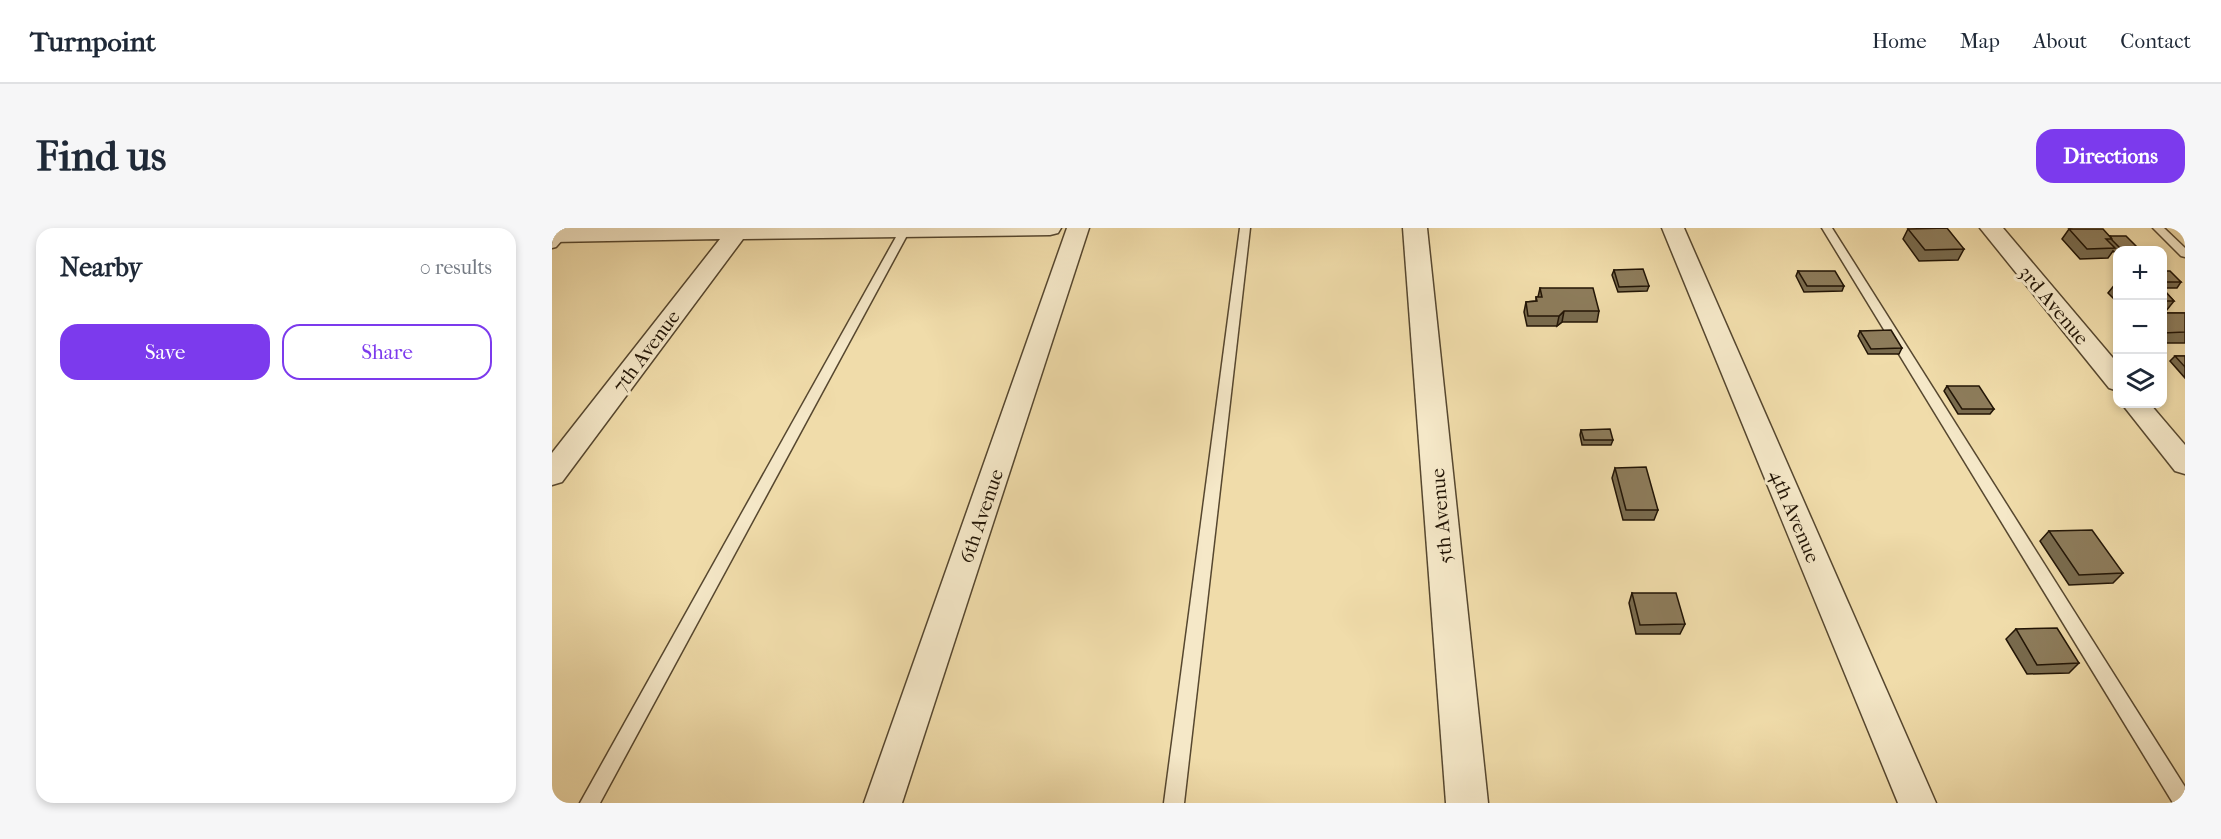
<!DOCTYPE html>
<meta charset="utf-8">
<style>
body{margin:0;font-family:"IM FELL French Canon",serif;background:#f6f6f7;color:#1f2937}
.controls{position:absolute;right:18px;top:18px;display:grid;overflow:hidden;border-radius:12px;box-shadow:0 3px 9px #0003}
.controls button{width:54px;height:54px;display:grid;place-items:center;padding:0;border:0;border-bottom:2px solid #e0e1e3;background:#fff;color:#1f2937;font:30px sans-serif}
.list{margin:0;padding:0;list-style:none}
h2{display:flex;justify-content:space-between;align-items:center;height:78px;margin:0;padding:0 24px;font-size:26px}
h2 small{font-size:20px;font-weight:400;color:#747a83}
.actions{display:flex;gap:12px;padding:18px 24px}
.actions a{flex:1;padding:14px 0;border:2px solid #7c3aed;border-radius:18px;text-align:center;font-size:21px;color:#7c3aed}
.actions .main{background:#7c3aed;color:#fff}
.icon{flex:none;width:33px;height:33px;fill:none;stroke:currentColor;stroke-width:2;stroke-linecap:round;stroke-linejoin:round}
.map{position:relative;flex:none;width:1633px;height:575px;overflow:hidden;border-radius:18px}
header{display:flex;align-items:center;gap:36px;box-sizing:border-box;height:84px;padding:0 30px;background:#fff;border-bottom:2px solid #e0e1e3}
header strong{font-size:28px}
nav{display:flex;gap:33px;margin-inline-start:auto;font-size:21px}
.intro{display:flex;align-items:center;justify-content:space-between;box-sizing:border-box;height:144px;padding:0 36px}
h1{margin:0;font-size:42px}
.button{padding:15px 27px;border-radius:18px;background:#7c3aed;color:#fff;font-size:21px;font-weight:700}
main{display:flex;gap:36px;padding:0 36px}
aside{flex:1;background:#fff;border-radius:18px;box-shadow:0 3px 9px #0003}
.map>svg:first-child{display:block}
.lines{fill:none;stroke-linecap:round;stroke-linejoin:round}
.service-casing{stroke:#56472f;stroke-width:3}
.minor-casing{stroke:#56472f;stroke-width:3}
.tertiary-casing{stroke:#56472f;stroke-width:3}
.service{fill:#f5e8c8;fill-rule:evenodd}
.minor{fill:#f5e8c8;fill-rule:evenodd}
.tertiary{fill:#f5e8c8;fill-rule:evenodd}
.wall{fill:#796b4e;stroke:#221506;stroke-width:1.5}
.shaded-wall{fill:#635740;stroke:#221506;stroke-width:1.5}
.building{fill:#8d7c5b;stroke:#221506;stroke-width:1.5}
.labels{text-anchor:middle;stroke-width:6;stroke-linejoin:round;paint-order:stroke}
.street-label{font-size:20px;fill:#221506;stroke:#f5e8c8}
</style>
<header>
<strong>Turnpoint</strong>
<nav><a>Home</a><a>Map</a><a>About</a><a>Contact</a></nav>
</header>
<div class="intro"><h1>Find us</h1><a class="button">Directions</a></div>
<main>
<aside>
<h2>Nearby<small>0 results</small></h2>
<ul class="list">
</ul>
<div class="actions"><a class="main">Save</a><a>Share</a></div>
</aside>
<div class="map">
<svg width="1633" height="575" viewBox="0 0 1633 575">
<rect width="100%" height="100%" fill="#f0dcaa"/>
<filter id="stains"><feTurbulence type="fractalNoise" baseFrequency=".00333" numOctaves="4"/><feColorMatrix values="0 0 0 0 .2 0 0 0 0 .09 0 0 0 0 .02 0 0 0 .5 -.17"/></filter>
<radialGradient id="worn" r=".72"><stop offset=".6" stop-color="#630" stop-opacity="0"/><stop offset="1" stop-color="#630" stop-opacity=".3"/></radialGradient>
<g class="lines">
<!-- service casing -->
<g class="service-casing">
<g id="service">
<path d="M10,0H21L4,19L0,20V10Z"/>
<path d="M349,0H359L48,575H28Z"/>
<path d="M688,0H698L632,575H612Z"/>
<path d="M1270,0H1280L1633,559V575H1621Z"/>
<path d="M1601,0H1612L1633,20V29L1629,28Z"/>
</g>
</g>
<!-- minor casing -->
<g class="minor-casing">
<g id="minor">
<path d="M0,0H509L506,5L498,7L191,11L10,254L0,257V225L168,11L0,14Z"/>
<path d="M515,0H537L350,575H312Z"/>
<path d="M1110,0H1132L1384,575H1346Z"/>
<path d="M1428,0H1451L1566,136V163L1557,160Z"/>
<path d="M1570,176H1598L1633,217V246L1623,243Z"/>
</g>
</g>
<!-- tertiary casing -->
<g class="tertiary-casing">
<path id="tertiary" d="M851,0H875L936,575H894Z"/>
</g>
<!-- service -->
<use href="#service" class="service"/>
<!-- minor -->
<use href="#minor" class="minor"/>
<!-- tertiary -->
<use href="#tertiary" class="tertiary"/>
</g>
<!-- wall -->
<g class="wall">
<path d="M1356,1L1412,21L1406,32L1367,33L1351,11Z"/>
<path d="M1517,1L1558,8L1588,22H1566V28L1561,23L1556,30L1528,31L1510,11Z"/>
<path d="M1062,42L1097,58L1095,63L1066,64L1060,47Z"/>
<path d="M1246,43L1292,58L1290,63L1252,64L1244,48Z"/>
<path d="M1611,43L1629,54L1625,60H1611Z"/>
<path d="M1564,55H1566V75L1556,65Z"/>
<path d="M988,60L1047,83L1045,94H1010L1005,98H975L972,84L974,74L984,73V69H986Z"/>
<path d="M1611,61L1622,73L1614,83H1611Z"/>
<rect x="1611" y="85" width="22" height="30"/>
<path d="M1308,103L1350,120L1347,126H1316L1306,108Z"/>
<path d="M1623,128H1633V150L1618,133Z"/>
<path d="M1395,158L1442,181L1438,186H1406L1392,163Z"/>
<path d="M1029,202L1061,212L1059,217H1030L1028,207Z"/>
<path d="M1063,240L1106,282L1102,292H1071L1060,250Z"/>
<path d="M1497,303L1571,345L1561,355L1517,357L1488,313Z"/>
<path d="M1080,365L1133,396L1128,406H1084L1077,375Z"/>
<path d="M1464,401L1527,435L1517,445L1475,446L1454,411Z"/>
</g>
<!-- shaded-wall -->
<path class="shaded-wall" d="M1012,83L1010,94L1005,98L1007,88Z"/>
<!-- building -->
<g class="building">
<path d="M1395,0L1412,21L1373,22L1356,1Z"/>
<path d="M1517,1H1551L1560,11H1554L1563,20L1535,21Z"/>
<path d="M1558,8H1574L1588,22H1570L1560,12V11Z"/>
<path d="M1091,41L1097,58L1067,59L1062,42Z"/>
<path d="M1246,43H1283L1292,58H1255Z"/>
<path d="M1611,43H1618L1629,54H1611Z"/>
<path d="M988,60H1041L1047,83H1012L1007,88H976L974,74L985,73L984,69H990Z"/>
<path d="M1611,61L1622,73H1611Z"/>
<path d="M1611,85H1633V104L1611,105Z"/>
<path d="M1339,102L1350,120L1319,121L1308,103Z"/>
<path d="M1623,128H1633V139Z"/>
<path d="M1395,158H1427L1442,181H1410Z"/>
<path d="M1058,201L1061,212H1032L1029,202Z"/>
<path d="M1094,239L1106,282H1074L1063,240Z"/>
<path d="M1540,302L1571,345L1527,347L1497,303Z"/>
<path d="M1080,365H1124L1133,396L1088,397Z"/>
<path d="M1505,400L1527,435L1485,437L1464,401Z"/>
</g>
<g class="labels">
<!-- street labels -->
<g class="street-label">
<text transform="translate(1502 77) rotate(50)" y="7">3rd Avenue</text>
<text transform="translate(94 123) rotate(-53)" y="7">7th Avenue</text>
<text transform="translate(429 288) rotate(-71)" y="7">6th Avenue</text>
<text transform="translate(889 288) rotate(-95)" y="7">5th Avenue</text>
<text transform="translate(1243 288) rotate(67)" y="7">4th Avenue</text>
</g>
</g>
<rect width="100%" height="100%" filter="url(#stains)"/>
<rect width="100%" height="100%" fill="url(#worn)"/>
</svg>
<div class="controls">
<button>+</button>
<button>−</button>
<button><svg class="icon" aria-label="layers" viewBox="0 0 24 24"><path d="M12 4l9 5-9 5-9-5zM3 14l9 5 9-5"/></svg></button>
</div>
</div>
</main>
